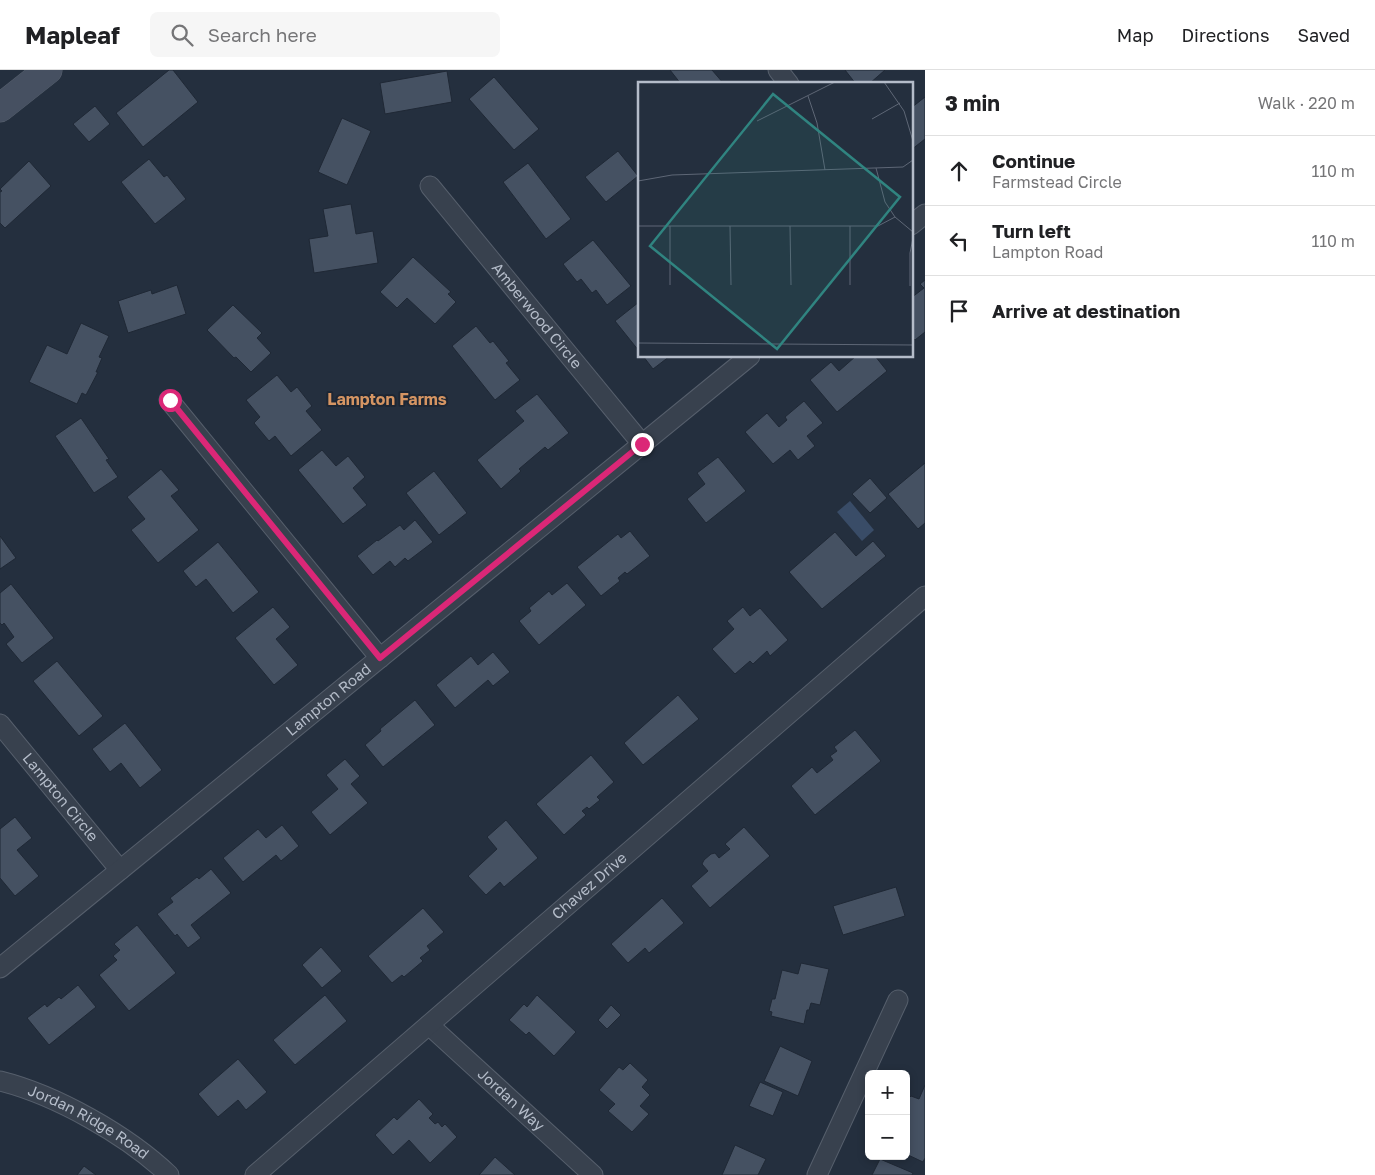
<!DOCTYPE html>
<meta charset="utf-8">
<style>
body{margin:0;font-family:"Golos Text",sans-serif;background:#f6f6f6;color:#202124}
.controls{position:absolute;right:15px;bottom:15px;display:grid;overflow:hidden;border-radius:8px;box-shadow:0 2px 8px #0003}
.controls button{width:45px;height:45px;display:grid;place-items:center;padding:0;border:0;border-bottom:1px solid #e0e0e0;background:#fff;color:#202124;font:25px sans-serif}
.stop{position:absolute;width:15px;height:15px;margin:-11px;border:4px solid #db2777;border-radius:50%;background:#fff}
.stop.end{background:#db2777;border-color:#fff;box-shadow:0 1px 5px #0008}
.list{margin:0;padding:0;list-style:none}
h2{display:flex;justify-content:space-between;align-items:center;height:65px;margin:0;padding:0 20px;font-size:21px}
h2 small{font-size:16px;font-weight:400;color:#757577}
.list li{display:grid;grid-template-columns:32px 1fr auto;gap:15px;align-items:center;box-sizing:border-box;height:70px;padding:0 20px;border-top:1px solid #e0e0e0}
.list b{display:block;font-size:19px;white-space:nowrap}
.list p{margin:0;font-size:16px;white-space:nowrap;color:#757577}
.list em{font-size:16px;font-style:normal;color:#757577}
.icon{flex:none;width:28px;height:28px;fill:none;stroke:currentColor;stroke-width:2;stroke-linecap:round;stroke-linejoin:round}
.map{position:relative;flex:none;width:925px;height:1105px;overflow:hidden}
header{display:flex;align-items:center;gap:30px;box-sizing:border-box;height:70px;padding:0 25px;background:#fff;border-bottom:1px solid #e0e0e0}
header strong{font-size:24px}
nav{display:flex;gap:28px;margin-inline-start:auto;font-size:18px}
.search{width:350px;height:45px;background:#f6f6f6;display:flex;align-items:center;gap:12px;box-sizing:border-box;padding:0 18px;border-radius:8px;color:#757577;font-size:19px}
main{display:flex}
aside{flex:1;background:#fff}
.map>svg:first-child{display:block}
.water{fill:#394c67}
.building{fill:#455162;stroke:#1f2835}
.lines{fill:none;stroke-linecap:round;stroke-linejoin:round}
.minor-casing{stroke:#565f6c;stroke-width:21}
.secondary-casing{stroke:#565f6c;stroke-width:29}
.minor{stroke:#38414e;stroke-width:19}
.secondary{stroke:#465061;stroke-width:28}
.route{stroke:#db2777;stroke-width:6}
.labels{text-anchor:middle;stroke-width:4;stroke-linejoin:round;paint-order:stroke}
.street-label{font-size:15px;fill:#b4bcc9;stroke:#1d2633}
.neighbourhood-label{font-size:16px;font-weight:bold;fill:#d59563;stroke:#1d2633}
.inset-road{fill:none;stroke:#5e6776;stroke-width:1}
.view{fill:#308480;fill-opacity:0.15;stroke:#308480;stroke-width:2.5}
.inset-edge{fill:none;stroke:#b4bcc9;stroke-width:2.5}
</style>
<header>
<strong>Mapleaf</strong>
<div class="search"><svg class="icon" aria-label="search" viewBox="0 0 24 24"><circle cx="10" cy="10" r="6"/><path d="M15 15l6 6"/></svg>Search here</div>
<nav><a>Map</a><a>Directions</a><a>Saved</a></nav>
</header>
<main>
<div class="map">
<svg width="925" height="1105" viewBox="0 0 925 1105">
<rect width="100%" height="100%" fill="#242f3e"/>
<!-- water -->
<path class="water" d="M850,431L874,460L862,471L837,442Z"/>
<!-- building -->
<g class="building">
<path d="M169,0H173L198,32L143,77L116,43Z"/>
<path d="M670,0H712L724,14H681Z"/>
<path d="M845,0H885L869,14H856Z"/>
<path d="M447,1L452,32L385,44L380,13Z"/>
<path d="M494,7L539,59L514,80L469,29Z"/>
<path d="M925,27V69L911,80V38Z"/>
<path d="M95,36L110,54L89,72L73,54Z"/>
<path d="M342,48L371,61L347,115L318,102Z"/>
<path d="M618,81L638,106L606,132L585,107Z"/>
<path d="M149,89L164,107L167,105L186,129L155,154L121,112Z"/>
<path d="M29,91L51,116L5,158L0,153V122L2,121L0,119Z"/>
<path d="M528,93L571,149L546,169L503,112Z"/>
<path d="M351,134L356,164L373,161L378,193L314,203L309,169L328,166L323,139Z"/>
<path d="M593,170L631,216L607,235L596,220L592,223L581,209L577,212L563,194Z"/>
<path d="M413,187L451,222L448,224L456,232L435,254L407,228L397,238L380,222Z"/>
<path d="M925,210V262L915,270L911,266V228L924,218L920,214Z"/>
<path d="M177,215L186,244L128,263L118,231L151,220L152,224Z"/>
<path d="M639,232V281L615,251Z"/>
<path d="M233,235L262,263L257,268L271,283L251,302L236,287L234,288L207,260Z"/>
<path d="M81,253L109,266L99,287L102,288L96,302H98L86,325L82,323L77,334L29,312L47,275L67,284Z"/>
<path d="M476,256L490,273L493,271L509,291L506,293L520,310L495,330L452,276Z"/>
<path d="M643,286H670L653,299Z"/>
<path d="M856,286H875L887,301L837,342L810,310L831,292L839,301Z"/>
<path d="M277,305L291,322L297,317L312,336L306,341L322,360L291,386L275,366L269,371L254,353L260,347L246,330Z"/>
<path d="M537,324L569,363L548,380L545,377L519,399L521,401L501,419L477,390L524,351L515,341Z"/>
<path d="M804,331L823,353L807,366L815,376L798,390L790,380L773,394L745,362L767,343L779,357L787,350L785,347Z"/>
<path d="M81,348L109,389L106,390L118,407L94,423L55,366Z"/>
<path d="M322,380L336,396L348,386L365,407L353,418L367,435L343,454L298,400Z"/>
<path d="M718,387L746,421L706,453L687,429L705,414L697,403Z"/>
<path d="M925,393V453L918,459L888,424Z"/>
<path d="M161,399L179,420L171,426L199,460L158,493L131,460L145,449L127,427Z"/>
<path d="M434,401L467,443L439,465L406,423Z"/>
<path d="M870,408L887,428L870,443L852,424Z"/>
<path d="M415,450L433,472L408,491L405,488L395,497L390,491L373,505L357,486L377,470L378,471L400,455L404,460Z"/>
<path d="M630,461L650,486L627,504L625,502L618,508L620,511L601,526L577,497L618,464L621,468Z"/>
<path d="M835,462L856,486L873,471L886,486L822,539L789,502Z"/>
<path d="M0,466L16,488L0,499Z"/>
<path d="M218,472L259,522L233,543L206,509L196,517L183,501Z"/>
<path d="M567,513L586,535L539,575L519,551L531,541L529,538L549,521L552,525Z"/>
<path d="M11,514L54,568L22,593L6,574L14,567L4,553L2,555L0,553V523Z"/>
<path d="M273,537L290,557L276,569L298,595L274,615L235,568Z"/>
<path d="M743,537L750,546L760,538L788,570L770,586L767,581L753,594L750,591L735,604L712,579L734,559L727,551Z"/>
<path d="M493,582L510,602L493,616L488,610L455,638L436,615L471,586L478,595Z"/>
<path d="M57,591L103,646L79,666L33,611Z"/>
<path d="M678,625L699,649L643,695L624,673Z"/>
<path d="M415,630L435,655L383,697L365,675L381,661L380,659Z"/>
<path d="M125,653L162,700L140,718L121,693L110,702L92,679Z"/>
<path d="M855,660L881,691L815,745L791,716L812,697L817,703L833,690L830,686L837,681L834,677Z"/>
<path d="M591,685L614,712L597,727L600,730L589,739L587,737L582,741L586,745L564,765L536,734Z"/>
<path d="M345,689L360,706L351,714L368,733L330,765L311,742L338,719L326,705Z"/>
<path d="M15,747L32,768L17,780L39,806L15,826L0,808V759Z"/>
<path d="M506,750L538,788L504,817L500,812L486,825L468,806L497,779L487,767Z"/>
<path d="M282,755L299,776L281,791L276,785L243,812L223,788L258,759L266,768Z"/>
<path d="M744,757L770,786L710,838L691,816L708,801L702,794L704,790L711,784L715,783L719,788L730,779L725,774Z"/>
<path d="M211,799L231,823L191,855L201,868L188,878L177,864L175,866L157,844L173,832L170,828L197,807L199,809Z"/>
<path d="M896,817L905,846L843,865L833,836Z"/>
<path d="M662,828L684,853L649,883L645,878L628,893L611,874Z"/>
<path d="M423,838L444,862L427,876L430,880L420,888L423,891L404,907L402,905L392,913L368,886Z"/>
<path d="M137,855L176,903L129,941L99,905L117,890L113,886L120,880L114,874Z"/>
<path d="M321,877L342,901L322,918L302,895Z"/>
<path d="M801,893L829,899L820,935L811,933L809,940H807L804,954L771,946L772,942L769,941L772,929H775L782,900L798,904Z"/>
<path d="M78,915L96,937L49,975L27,948L45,934L47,937L59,927L61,929Z"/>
<path d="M325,925L347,951L295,995L273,970Z"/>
<path d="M537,925L576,962L554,986L529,962L526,965L509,950L524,934L527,937Z"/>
<path d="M611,935L621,945L607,959L598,950Z"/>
<path d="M780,976L812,991L798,1026L764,1011Z"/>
<path d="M238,989L267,1022L246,1040L238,1030L218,1047L198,1024Z"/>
<path d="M630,993L648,1010L642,1017L650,1025L640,1036L649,1044L632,1062L608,1041L615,1034L599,1020L619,997L623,1000Z"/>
<path d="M760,1012L783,1022L773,1046L749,1036Z"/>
<path d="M925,1015V1088L923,1092L906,1084V1031L911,1026L919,1029Z"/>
<path d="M419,1029L433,1044L429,1048L435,1054L438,1052L442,1057L445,1054L457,1067L430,1093L409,1070L393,1085L375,1065L394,1047L397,1050Z"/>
<path d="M735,1075L766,1089L758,1105H722Z"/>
<path d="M495,1087L515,1105H479Z"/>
<path d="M880,1089L913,1103L912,1105H872Z"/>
<path d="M84,1096L96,1105H77Z"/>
</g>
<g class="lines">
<!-- minor casing -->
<g class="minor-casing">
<g id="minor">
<path d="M778,0L789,14"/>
<path id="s1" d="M430,116L642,374"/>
<path d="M911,155L925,144"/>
<path d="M169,330L380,588"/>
<path id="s2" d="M0,654L120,800"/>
<path id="s3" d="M0,898L750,286"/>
<path id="s4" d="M429,955L593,1105"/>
<path id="s5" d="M0,1011C56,1025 127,1065 169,1105"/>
<path id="s6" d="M255,1105L925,526"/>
<path d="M817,1105L898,930"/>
</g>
</g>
<!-- secondary casing -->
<g class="secondary-casing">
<path id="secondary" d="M0,38L48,0"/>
</g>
<!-- minor -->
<use href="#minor" class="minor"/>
<!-- secondary -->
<use href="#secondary" class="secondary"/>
</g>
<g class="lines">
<!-- route -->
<path class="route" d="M170,330L380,588L642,374"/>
</g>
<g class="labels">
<!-- street labels -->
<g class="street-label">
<text dy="5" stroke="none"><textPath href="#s1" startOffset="168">Amberwood Circle</textPath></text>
<text dy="5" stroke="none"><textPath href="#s3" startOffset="424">Lampton Road</textPath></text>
<text dy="5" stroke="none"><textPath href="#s2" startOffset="95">Lampton Circle</textPath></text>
<text dy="5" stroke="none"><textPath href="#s6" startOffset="442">Chavez Drive</textPath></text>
<text dy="5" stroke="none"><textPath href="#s4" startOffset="111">Jordan Way</textPath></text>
<text dy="5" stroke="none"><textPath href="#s5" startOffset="98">Jordan Ridge Road</textPath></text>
</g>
<!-- neighbourhood labels -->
<g class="neighbourhood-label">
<text x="387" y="335">Lampton Farms</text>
</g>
</g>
<!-- overview -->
<g transform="translate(638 12)">
<rect width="275" height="275" fill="#242f3e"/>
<path class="inset-road" d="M246,0L266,29L275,59M170,14L179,41L187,88M234,37L262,21M119,39L197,0M238,86L247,120L257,135L275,150M0,99L34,93L265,85L275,78M0,144H240L257,135M32,144V203M92,144L93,203M152,144L153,203M212,144V203M272,204V171L275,156M0,261L275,263"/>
<path class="view" d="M135,12L262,115L139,267L12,164Z"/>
<rect width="275" height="275" class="inset-edge"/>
</g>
</svg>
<div class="controls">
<button>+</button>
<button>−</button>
</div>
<div class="stop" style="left:170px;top:330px"></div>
<div class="stop end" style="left:642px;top:374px"></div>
</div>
<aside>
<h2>3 min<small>Walk · 220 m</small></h2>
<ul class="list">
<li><svg class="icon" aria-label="ahead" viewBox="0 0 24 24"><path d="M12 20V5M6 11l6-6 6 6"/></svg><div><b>Continue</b><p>Farmstead Circle</p></div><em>110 m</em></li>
<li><svg class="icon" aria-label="left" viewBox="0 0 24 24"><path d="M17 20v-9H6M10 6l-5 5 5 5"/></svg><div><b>Turn left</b><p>Lampton Road</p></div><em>110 m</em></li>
<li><svg class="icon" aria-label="arrive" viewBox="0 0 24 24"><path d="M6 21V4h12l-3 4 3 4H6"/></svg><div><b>Arrive at destination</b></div></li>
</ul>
</aside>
</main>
